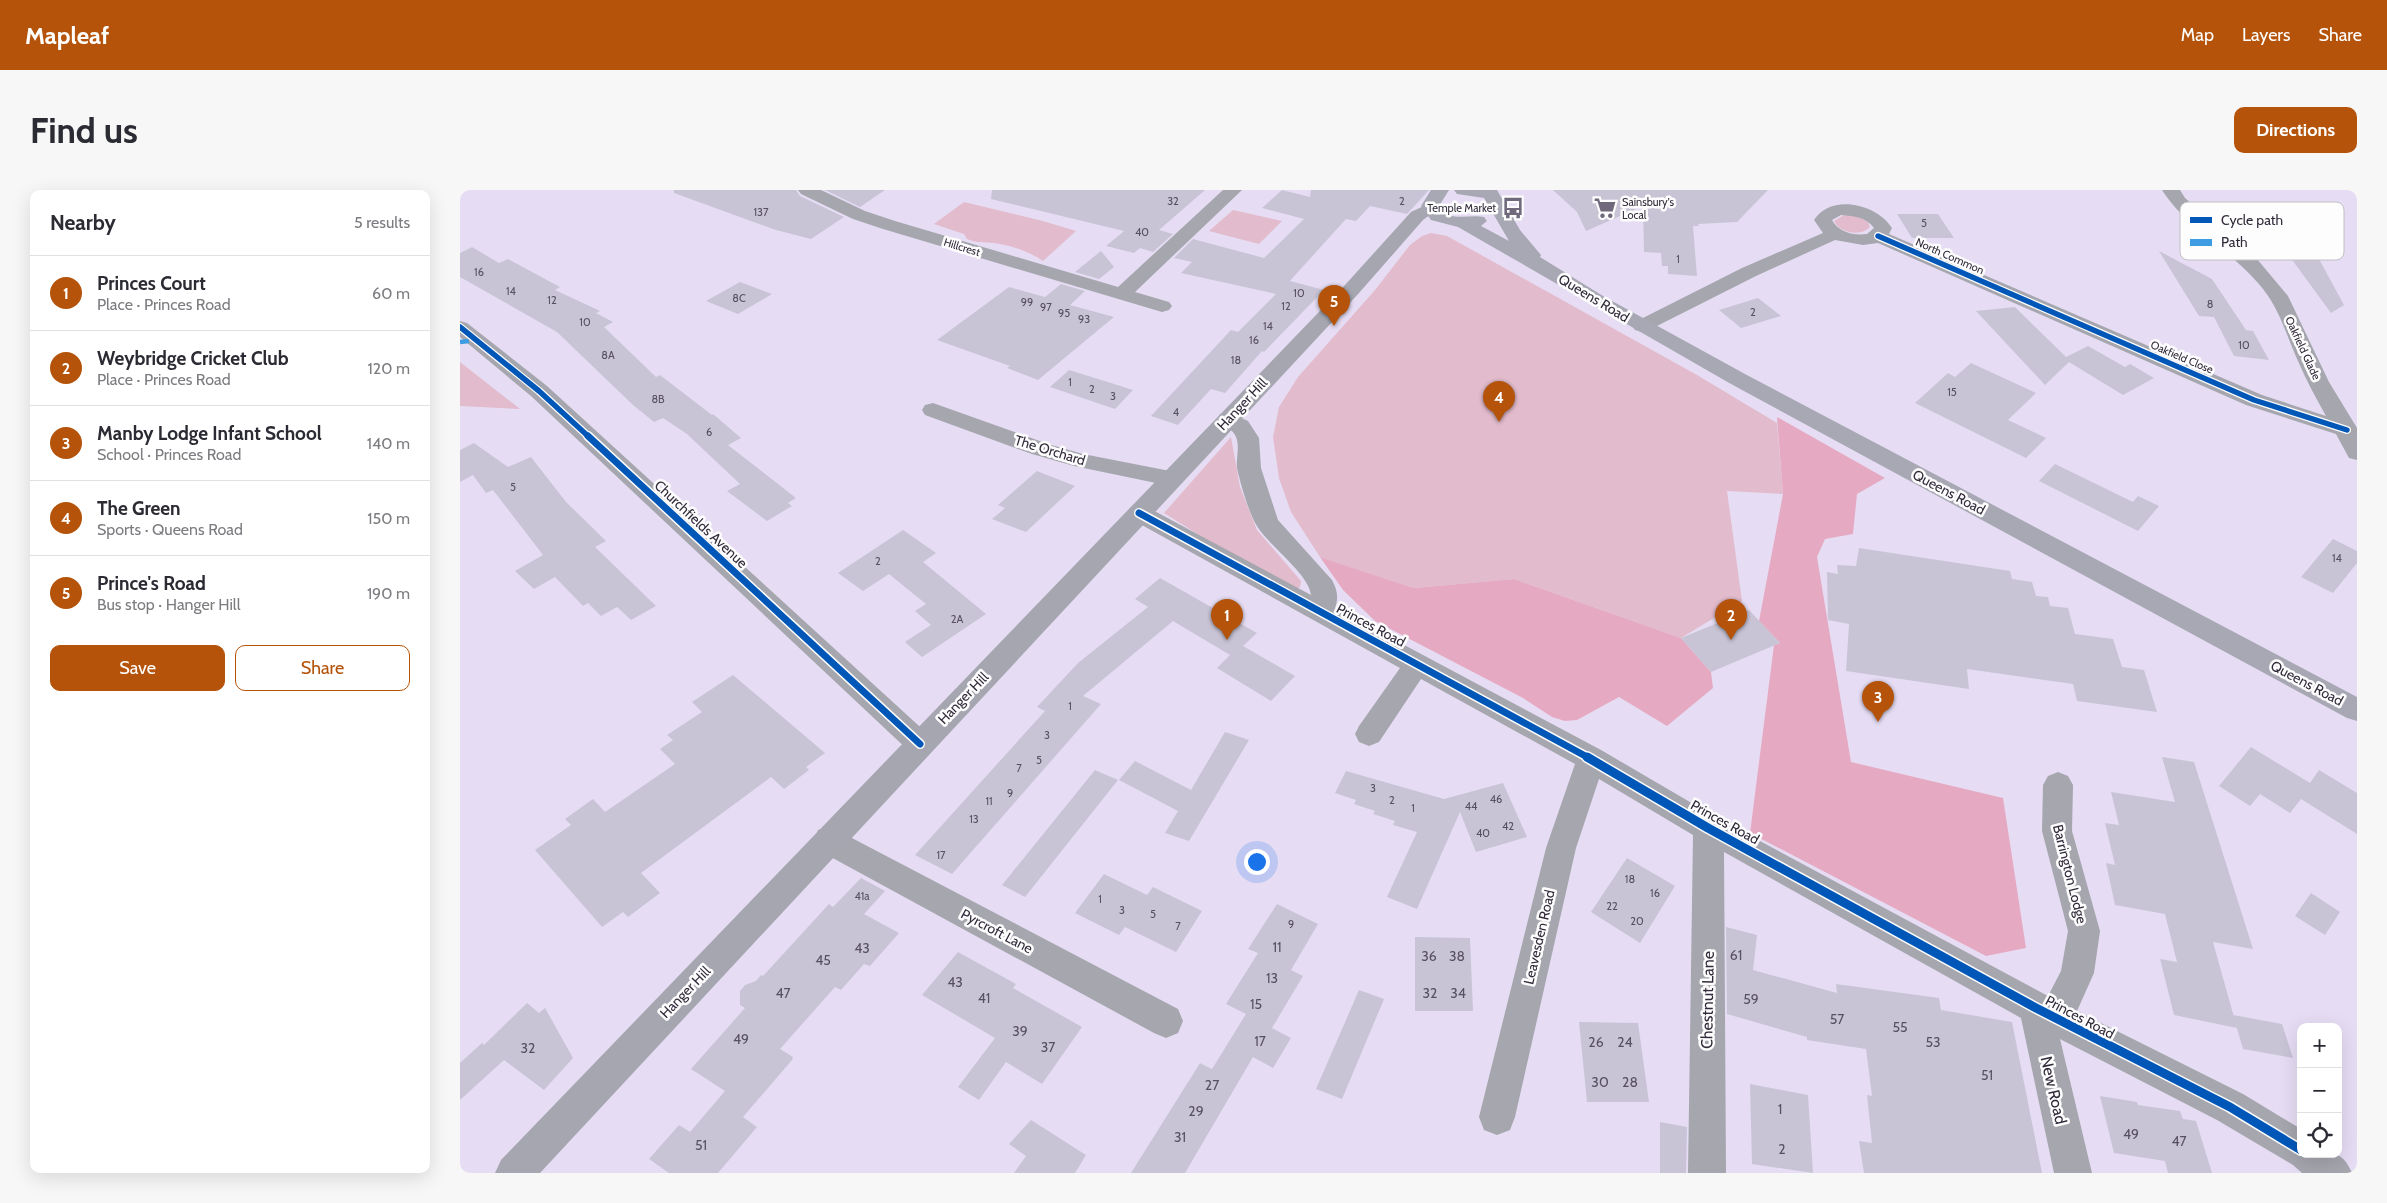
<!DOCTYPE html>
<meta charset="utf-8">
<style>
body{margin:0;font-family:Cabin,sans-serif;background:#f7f7f7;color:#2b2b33}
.controls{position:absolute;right:15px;bottom:15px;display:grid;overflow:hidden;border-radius:10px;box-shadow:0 5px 20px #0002}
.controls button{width:45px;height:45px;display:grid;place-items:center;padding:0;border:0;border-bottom:1px solid #e1e1e2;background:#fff;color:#2b2b33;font:25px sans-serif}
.you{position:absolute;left:796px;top:671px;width:18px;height:18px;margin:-12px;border:4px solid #fff;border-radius:50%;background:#1a73e8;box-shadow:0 0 0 8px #1a73e833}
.badge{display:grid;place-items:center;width:32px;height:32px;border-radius:50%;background:#b45309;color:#fff;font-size:16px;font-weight:700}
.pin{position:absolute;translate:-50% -41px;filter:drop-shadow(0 1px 2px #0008)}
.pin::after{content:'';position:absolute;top:26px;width:18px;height:15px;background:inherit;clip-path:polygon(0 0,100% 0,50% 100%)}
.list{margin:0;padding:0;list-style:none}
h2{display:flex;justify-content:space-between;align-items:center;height:65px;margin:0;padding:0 20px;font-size:21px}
h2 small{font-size:16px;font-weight:400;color:#7c7c81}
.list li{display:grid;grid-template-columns:32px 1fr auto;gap:15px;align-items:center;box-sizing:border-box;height:75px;padding:0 20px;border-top:1px solid #e1e1e2}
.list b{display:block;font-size:19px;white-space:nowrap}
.list p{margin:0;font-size:16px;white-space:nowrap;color:#7c7c81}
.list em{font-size:16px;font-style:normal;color:#7c7c81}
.actions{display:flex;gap:10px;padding:15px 20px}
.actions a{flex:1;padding:11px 0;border:1px solid #b45309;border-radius:10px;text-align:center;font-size:18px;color:#b45309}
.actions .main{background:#b45309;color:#fff}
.icon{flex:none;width:28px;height:28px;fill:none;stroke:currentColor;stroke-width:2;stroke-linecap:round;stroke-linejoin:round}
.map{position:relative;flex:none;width:1897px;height:983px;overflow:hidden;border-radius:10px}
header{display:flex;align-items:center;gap:30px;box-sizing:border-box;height:70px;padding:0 25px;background:#b45309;color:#fff}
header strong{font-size:24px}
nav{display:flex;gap:28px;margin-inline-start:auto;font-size:18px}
.intro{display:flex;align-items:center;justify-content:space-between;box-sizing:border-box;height:120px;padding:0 30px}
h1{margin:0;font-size:35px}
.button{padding:12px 22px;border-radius:10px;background:#b45309;color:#fff;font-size:18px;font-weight:700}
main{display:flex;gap:30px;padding:0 30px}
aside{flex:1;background:#fff;border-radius:10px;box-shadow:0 5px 20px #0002}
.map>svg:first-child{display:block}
.green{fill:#e2bbcc}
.forest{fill:#e5aac2}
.building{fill:#c8c4d6}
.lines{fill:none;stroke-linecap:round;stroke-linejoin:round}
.street{fill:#a5a6ae;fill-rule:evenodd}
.secondary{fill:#a5a6b0;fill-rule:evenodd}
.primary{fill:#a8a8b4;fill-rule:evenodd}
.quiet{stroke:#3e9ce2;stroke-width:4.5;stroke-dasharray:9 4.5;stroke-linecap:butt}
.cycleway-far2-casing{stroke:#fdfdfd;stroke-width:8}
.cycleway-far1-casing{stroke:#fdfdfd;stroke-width:10}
.cycleway-casing{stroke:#fdfdfd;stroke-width:12}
.cycleway-far2{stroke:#0057b8;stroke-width:5.5}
.cycleway-far1{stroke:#0057b8;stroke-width:7}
.cycleway{stroke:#0057b8;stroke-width:9}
.labels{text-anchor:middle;stroke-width:5;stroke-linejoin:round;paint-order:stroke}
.number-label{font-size:11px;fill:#575061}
.far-poi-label{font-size:11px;fill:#312a3a;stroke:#fdfdfd;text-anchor:start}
.far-street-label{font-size:11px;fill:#312a3a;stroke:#fdfdfd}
.street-label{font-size:14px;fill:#312a3a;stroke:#fdfdfd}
.near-number-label{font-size:14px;fill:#575061}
.near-street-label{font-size:16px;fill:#312a3a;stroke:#fdfdfd}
.key{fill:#fdfdfd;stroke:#c0bec2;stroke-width:1}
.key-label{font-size:14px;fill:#312a3a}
</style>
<header>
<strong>Mapleaf</strong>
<nav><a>Map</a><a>Layers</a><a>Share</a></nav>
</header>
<div class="intro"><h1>Find us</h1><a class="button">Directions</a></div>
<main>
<aside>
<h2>Nearby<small>5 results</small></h2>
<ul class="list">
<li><span class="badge">1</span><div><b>Princes Court</b><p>Place · Princes Road</p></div><em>60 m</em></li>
<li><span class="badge">2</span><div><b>Weybridge Cricket Club</b><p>Place · Princes Road</p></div><em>120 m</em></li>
<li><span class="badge">3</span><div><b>Manby Lodge Infant School</b><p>School · Princes Road</p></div><em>140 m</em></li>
<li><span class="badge">4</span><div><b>The Green</b><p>Sports · Queens Road</p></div><em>150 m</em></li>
<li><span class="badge">5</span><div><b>Prince's Road</b><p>Bus stop · Hanger Hill</p></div><em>190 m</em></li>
</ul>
<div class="actions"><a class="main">Save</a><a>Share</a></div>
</aside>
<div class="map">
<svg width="1897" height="983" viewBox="0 0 1897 983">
<rect width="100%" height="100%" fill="#e6ddf4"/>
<!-- green -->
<g class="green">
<path d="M504,12L583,31L616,41L583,71C570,62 551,55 534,53C524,52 516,53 507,49L504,44L474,34Z"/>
<path d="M773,20L822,31L799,54L749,41Z"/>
<path d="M1384,25L1400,27L1408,32L1410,37C1401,47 1379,43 1374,31Z"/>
<path d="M971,43L987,46L1237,185L1317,233L1323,304L1267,301L1282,411L1221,448L1054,389L954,398L860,367L831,322L819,288L813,247L819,217L838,187L915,100L950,55L962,46Z"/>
<path d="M0,172L60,219L0,216Z"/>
<path d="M771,247L780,297L797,340L841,391L840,397L835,400H827L704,323Z"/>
</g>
<!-- forest -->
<g class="forest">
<path d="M1317,227L1425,288L1397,304L1393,344L1365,349L1357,367L1391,572L1543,608L1566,758L1526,766L1290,643L1314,455L1320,453L1299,431L1323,304Z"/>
<path d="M860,367L954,398L1054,389L1221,448L1251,482L1253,498L1207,536L1159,507L1117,530L1105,531L1092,527L1063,508L915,431L883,400Z"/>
</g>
<!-- building -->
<g class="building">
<path d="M214,0H336L340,6L384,27L351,49L316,40L214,3Z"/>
<path d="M365,0H425L400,17Z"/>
<path d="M532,0H745L699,40L713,44L693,62L680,58L674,63L646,56L664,41L531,9Z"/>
<path d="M822,0L850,7L851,0H969L947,24L910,16L896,31L886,29L828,93L830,91L864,100L804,162L802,161L765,203L751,199L718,235L691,226L771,140L778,142L816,104L721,83L732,72L714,68L733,49L804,68L844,29L802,18Z"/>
<path d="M1093,0H1308L1277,32L1238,34L1239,36H1233L1237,86L1208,84V76H1202L1201,63L1184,62L1183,16L1126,41L1117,22Z"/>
<path d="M1437,24H1478L1494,48H1452Z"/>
<path d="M1811,41L1846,45L1884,115L1871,123Z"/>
<path d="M12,57L39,73L48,69L100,97L95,100L140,121L136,123L153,132L144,137L196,187L200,185L252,225L253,224L281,248L268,255L336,308L328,313L332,316L307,331L267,301L280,294L227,244L203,228L194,232L173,215L97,142L0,87V63Z"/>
<path d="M641,61L654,77L639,89L615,82Z"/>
<path d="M1699,61L1752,89L1786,140L1793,141L1809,170L1774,166L1754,127L1739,126Z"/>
<path d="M280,92L312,104L278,124L246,111Z"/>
<path d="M601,94L625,101L610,115L654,127L578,190L547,178L550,176L477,150L549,97L585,107Z"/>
<path d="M1298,108L1321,126L1281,138L1259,120Z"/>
<path d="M1555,117L1606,167L1628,156L1665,177L1670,174L1694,188L1663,205L1609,172L1585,195L1516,121Z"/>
<path d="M1511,173L1576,203L1548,230L1586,248L1566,268L1455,213L1488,183L1495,187Z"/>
<path d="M609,180L651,193L673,200L655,219L590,197Z"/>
<path d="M14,253L48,277L71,267L106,312L146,351L135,357L196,416L171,430L157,417L141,426L128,413L123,416L95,387L74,399L55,381L83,365L33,300L26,303L13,285L0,292V260Z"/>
<path d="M1595,274L1673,312L1678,306L1699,316L1678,341L1579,291Z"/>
<path d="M577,281L615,296L566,342L532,329L545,318L538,315Z"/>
<path d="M443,340L476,363L463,372L526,424L462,467L445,452L471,435L455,421L466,414L429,384L403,401L378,383Z"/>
<path d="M1873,349L1897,361V373L1873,403L1841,387Z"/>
<path d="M1399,358L1550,381L1552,389L1572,392L1576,406L1588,407L1590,416L1608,418L1615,444L1653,449L1662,477L1684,480L1697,522L1617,511L1613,494L1507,479L1509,499L1386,481L1389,434L1368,430L1367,382L1378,384L1377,375L1396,376Z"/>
<path d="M700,388L797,443L783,456L835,486L811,511L757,478L770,465L713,431L623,506L641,514L492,684L455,665L585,521L577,517L618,473L688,417L675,409Z"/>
<path d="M1289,420L1320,453L1251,482L1221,448Z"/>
<path d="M273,485L365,563L346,577L349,580L324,599L311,587L181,683L200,703L168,727L163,722L142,737L75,660L111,635L105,629L133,609L145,622L215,574L200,559L213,550L207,545L242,522L232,512Z"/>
<path d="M765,542L789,550L729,651L705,643L718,621L659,590L675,571L731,600Z"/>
<path d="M1791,557L1850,593L1859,580L1897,603V644L1841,609L1830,623L1800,604L1790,616L1759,596Z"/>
<path d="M1702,567L1734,572L1793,759L1753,752L1777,838L1714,825L1700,769L1717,772L1705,724L1655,715L1646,673L1655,675L1645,633L1659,635L1651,602L1715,612Z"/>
<path d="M635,580L658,590L565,707L542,695Z"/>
<path d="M886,581L984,609L1043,593L1067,647L1016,662L1000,622L957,719L927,707L957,642L933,635L935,631L913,624L915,621L894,614L896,610L875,603Z"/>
<path d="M1167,668L1215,696L1180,753L1131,722Z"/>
<path d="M644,684L687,705L693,697L742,721L716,762L665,737L659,745L615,723Z"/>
<path d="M401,688L425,701L404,724L439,743L410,776L404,774L381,800L375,797L320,859L333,867L332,870L283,927L297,937L258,983H209L189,969L219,935L230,942L265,901L231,879L285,818L280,815V801L285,795L296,791L301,785L303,786L369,714L373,717Z"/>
<path d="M1851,703L1880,722L1865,745L1835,726Z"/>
<path d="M817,714L858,734L831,780L843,786L812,838L831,848L813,878L793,867L725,983H671L740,873L752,879L786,824L766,814L798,763L788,759Z"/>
<path d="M1266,737L1297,745L1293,780L1377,803L1376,794L1479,808L1481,820L1552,832L1582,983H1404L1399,951L1412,953L1407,905L1412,906L1406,859L1347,850V847L1267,824Z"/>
<path d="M955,747L1010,748L1013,821H955Z"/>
<path d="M498,762L556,794L553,798L622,837L582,894L546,872L519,910L498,897L535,848L462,805Z"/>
<path d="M899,800L924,809L882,909L856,899Z"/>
<path d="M67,813L79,823L85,818L113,868L84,900L44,870L0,910V873L22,853L24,855Z"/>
<path d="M1773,825L1822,834L1833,868L1783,859Z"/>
<path d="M1119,832L1178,833L1189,912H1127Z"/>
<path d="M1290,894L1348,905L1353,983L1292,974Z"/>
<path d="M1640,906L1677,912L1678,915L1720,921L1723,929L1736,931L1752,983H1708L1705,971L1654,963Z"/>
<path d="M571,930L626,965L615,983H554L566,966L549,954Z"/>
<path d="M1200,932L1227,937L1226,983H1200Z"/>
</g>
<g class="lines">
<!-- street -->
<g class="street">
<path d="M338,0H361L405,21L435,31L658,97L763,0H782L675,102L709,112L712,116L709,120L702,122L423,39L393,29L341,4Z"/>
<path d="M1702,0H1720L1725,8L1797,69L1828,106L1869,192L1897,238V270L1889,268L1876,244L1786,215L1418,53L1403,55L1375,50L1296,86L1189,140L1182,142L1175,140L1172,136L1175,132L1282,78L1363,43L1354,30C1371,3 1417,14 1432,38L1429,44L1802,205L1866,226C1856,208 1846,190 1838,171C1827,147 1820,120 1803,99C1774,62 1726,38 1702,0ZM1381,25C1394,26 1406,27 1414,38L1407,44C1394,46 1378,42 1372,30Z"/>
<path d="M0,131L7,133L87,196L470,546L474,554L470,562L460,566L450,562L71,206L0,147Z"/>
<path d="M473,213L588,254L623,264L710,281L718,284L722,290L718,296L710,298L696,293L614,276L572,264L465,225L462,220L465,215Z"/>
<path d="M768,222L788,231L799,248L801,278L818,330L872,390C877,399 879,408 875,418L1141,560L1259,629L1588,806L1601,781L1608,741L1582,641L1583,595L1588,586L1598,582L1608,586L1613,595L1612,641L1640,741L1634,783L1617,821L1783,904L1841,939V964C1867,964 1881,956 1892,983H1842L1833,975L1757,930L1600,849L1632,983H1594L1561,828L1264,662L1266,983H1228L1233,645L1139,589L1116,658L1055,927L1050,940L1037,945L1024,940L1019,927L1086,658L1115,574L961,489L919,552L909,556L899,552L895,544L899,536L940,478L671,329L667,323L671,317L679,315L687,317L851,405C849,384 809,356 797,336C789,324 780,292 777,278C776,268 780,256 776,247C773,238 762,237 757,229L760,224Z"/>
<path d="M369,636L718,819L723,831L718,843L706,848L694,843L358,660L354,650L358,640Z"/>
</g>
<!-- secondary -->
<path class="secondary" d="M970,13L976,14L979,18L963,30L899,103L80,983H35L41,970L885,95L951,22Z"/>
<!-- primary -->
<path class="primary" d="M971,0H989L979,16C988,33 1009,24 1024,27L1027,31L1021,36L1049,51L1024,8L997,4L994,0H1037L1060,40L1081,65L1080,67L1143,106L1285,184L1897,507V531L1887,528L1271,194L998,37L971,30L961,16Z"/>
<!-- quiet -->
<path class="quiet" d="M0,152L17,150"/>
<!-- cycleway-far2 casing -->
<g class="cycleway-far2-casing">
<g id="cycleway-far2">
<path d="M1418,46L1794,210L1887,240"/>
<path d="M0,137L79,201L129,247"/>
</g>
</g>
<!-- cycleway-far1 casing -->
<g class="cycleway-far1-casing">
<g id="cycleway-far1">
<path d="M128,246L460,554"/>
<path d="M679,323L1129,568"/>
</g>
</g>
<!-- cycleway casing -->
<g class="cycleway-casing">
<path id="cycleway" d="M1127,567L1248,638L1576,818L1770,917L1841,960"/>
</g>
<!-- cycleway-far2 -->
<use href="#cycleway-far2" class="cycleway-far2"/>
<!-- cycleway-far1 -->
<use href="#cycleway-far1" class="cycleway-far1"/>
<!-- cycleway -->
<use href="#cycleway" class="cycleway"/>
</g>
<!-- icons -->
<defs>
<g id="bus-bare" transform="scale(1.725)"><path d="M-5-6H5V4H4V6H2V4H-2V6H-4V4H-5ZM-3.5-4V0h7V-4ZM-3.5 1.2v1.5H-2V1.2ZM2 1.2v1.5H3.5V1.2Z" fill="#70697b" stroke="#fdfdfd" stroke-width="2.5" paint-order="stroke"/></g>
<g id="supermarket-bare" transform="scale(1.725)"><path d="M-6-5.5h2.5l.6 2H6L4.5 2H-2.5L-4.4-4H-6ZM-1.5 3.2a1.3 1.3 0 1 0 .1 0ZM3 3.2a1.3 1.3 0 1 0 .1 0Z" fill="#70697b" stroke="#fdfdfd" stroke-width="2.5" paint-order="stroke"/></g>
</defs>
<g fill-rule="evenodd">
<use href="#bus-bare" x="1053" y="18"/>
<use href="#supermarket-bare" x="1145" y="18"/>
</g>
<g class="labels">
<!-- number labels -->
<g class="number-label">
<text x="713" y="15">32</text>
<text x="942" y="15">2</text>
<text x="301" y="26">137</text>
<text x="1464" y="37">5</text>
<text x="682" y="46">40</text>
<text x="1218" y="73">1</text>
<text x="19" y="86">16</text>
<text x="51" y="105">14</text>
<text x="839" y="107">10</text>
<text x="279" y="112">8C</text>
<text x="92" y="114">12</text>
<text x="567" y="116">99</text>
<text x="1750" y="118">8</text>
<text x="826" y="120">12</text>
<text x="586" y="121">97</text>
<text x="1293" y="126">2</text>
<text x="604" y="127">95</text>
<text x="624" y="133">93</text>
<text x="125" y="136">10</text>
<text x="808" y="140">14</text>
<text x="794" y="154">16</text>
<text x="1784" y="159">10</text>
<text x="148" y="169">8A</text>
<text x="776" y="174">18</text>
<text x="610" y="196">1</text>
<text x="632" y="203">2</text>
<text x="1492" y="206">15</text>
<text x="653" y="210">3</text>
<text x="198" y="213">8B</text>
<text x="716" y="226">4</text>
<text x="249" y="246">6</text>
<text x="53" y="301">5</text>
<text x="1877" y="372">14</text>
<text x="418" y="375">2</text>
<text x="497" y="433">2A</text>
<text x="610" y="520">1</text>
<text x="587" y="549">3</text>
<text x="579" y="574">5</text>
<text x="559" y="582">7</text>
<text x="913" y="602">3</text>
<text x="550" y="607">9</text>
<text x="1036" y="613">46</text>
<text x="932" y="614">2</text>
<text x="529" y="615">11</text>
<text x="1011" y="620">44</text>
<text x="953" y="622">1</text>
<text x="514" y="633">13</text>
<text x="1048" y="640">42</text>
<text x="1023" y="647">40</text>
<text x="481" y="669">17</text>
<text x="1170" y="693">18</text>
<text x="1195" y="707">16</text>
<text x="402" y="710">41a</text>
<text x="640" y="713">1</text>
<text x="1152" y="720">22</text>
<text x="662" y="724">3</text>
<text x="693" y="728">5</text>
<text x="1177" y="735">20</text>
<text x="831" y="738">9</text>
<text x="718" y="740">7</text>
</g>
<!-- far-poi labels -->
<g class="far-poi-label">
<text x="1162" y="16">Sainsbury's<tspan x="1162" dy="13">Local</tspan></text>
<text x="1036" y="22" text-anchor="end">Temple Market</text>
</g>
<!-- far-street labels -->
<g class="far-street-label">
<text transform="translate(502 57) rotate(17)" y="4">Hillcrest</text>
<text transform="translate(1490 66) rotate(24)" y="4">North Common</text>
<text transform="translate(1843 158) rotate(65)" y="4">Oakfield Glade</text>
<text transform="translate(1722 167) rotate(23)" y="4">Oakfield Close</text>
</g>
<!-- street labels -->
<g class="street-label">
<text transform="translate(1134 108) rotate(31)" y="5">Queens Road</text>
<text transform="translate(782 214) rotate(-47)" y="5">Hanger Hill</text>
<text transform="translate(590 260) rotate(17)" y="5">The Orchard</text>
<text transform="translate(1489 302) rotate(28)" y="5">Queens Road</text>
<text transform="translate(241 334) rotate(43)" y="5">Churchfields Avenue</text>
<text transform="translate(911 435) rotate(28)" y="5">Princes Road</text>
<text transform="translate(1847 493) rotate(28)" y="5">Queens Road</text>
<text transform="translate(503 508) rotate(-46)" y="5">Hanger Hill</text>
<text transform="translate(1265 632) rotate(29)" y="5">Princes Road</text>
<text transform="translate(1610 684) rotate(76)" y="5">Barrington Lodge</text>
<text transform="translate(537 741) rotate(28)" y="5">Pyrcroft Lane</text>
<text transform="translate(1079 747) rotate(-77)" y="5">Leavesden Road</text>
<text transform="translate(225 802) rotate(-46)" y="5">Hanger Hill</text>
<text transform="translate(1620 827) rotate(28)" y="5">Princes Road</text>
</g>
<!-- near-number labels -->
<g class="near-number-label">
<text x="817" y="762">11</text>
<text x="402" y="763">43</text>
<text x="1276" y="770">61</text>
<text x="969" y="771">36</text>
<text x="997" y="771">38</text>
<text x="363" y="775">45</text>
<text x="812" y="793">13</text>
<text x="495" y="797">43</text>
<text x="323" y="808">47</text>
<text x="970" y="808">32</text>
<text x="998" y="808">34</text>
<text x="524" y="813">41</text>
<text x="1291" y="814">59</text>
<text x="796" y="819">15</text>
<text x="1377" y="834">57</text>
<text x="1440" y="842">55</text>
<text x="560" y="846">39</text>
<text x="281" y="854">49</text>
<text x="800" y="856">17</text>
<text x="1136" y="857">26</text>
<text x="1165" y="857">24</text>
<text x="1473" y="857">53</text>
<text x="588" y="862">37</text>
<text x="68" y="863">32</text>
<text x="1527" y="890">51</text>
<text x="1140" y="897">30</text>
<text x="1170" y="897">28</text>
<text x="752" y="900">27</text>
<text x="1320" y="924">1</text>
<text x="736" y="926">29</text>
<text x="1671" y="949">49</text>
<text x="720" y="952">31</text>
<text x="1719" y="956">47</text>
<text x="241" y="960">51</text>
<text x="1322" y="964">2</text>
</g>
<!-- near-street labels -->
<g class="near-street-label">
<text transform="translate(1247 810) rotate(-89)" y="6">Chestnut Lane</text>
<text transform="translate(1594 900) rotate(77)" y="6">New Road</text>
</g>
</g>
<!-- legend -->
<rect x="1720" y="12" width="164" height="58" rx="8" class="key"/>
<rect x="1730" y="27" width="22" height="6" fill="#0057b8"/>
<rect x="1730" y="49" width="22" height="7" fill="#3e9ce2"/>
<g class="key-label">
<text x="1761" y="35">Cycle path</text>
<text x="1761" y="57">Path</text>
</g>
</svg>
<div class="controls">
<button>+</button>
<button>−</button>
<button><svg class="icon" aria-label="locate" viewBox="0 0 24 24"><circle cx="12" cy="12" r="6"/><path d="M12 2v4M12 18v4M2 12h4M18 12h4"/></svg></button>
</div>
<div class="you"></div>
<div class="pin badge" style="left:767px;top:450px">1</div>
<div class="pin badge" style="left:1271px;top:450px">2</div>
<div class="pin badge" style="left:1418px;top:532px">3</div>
<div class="pin badge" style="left:1039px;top:232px">4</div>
<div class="pin badge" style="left:874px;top:136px">5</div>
</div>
</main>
